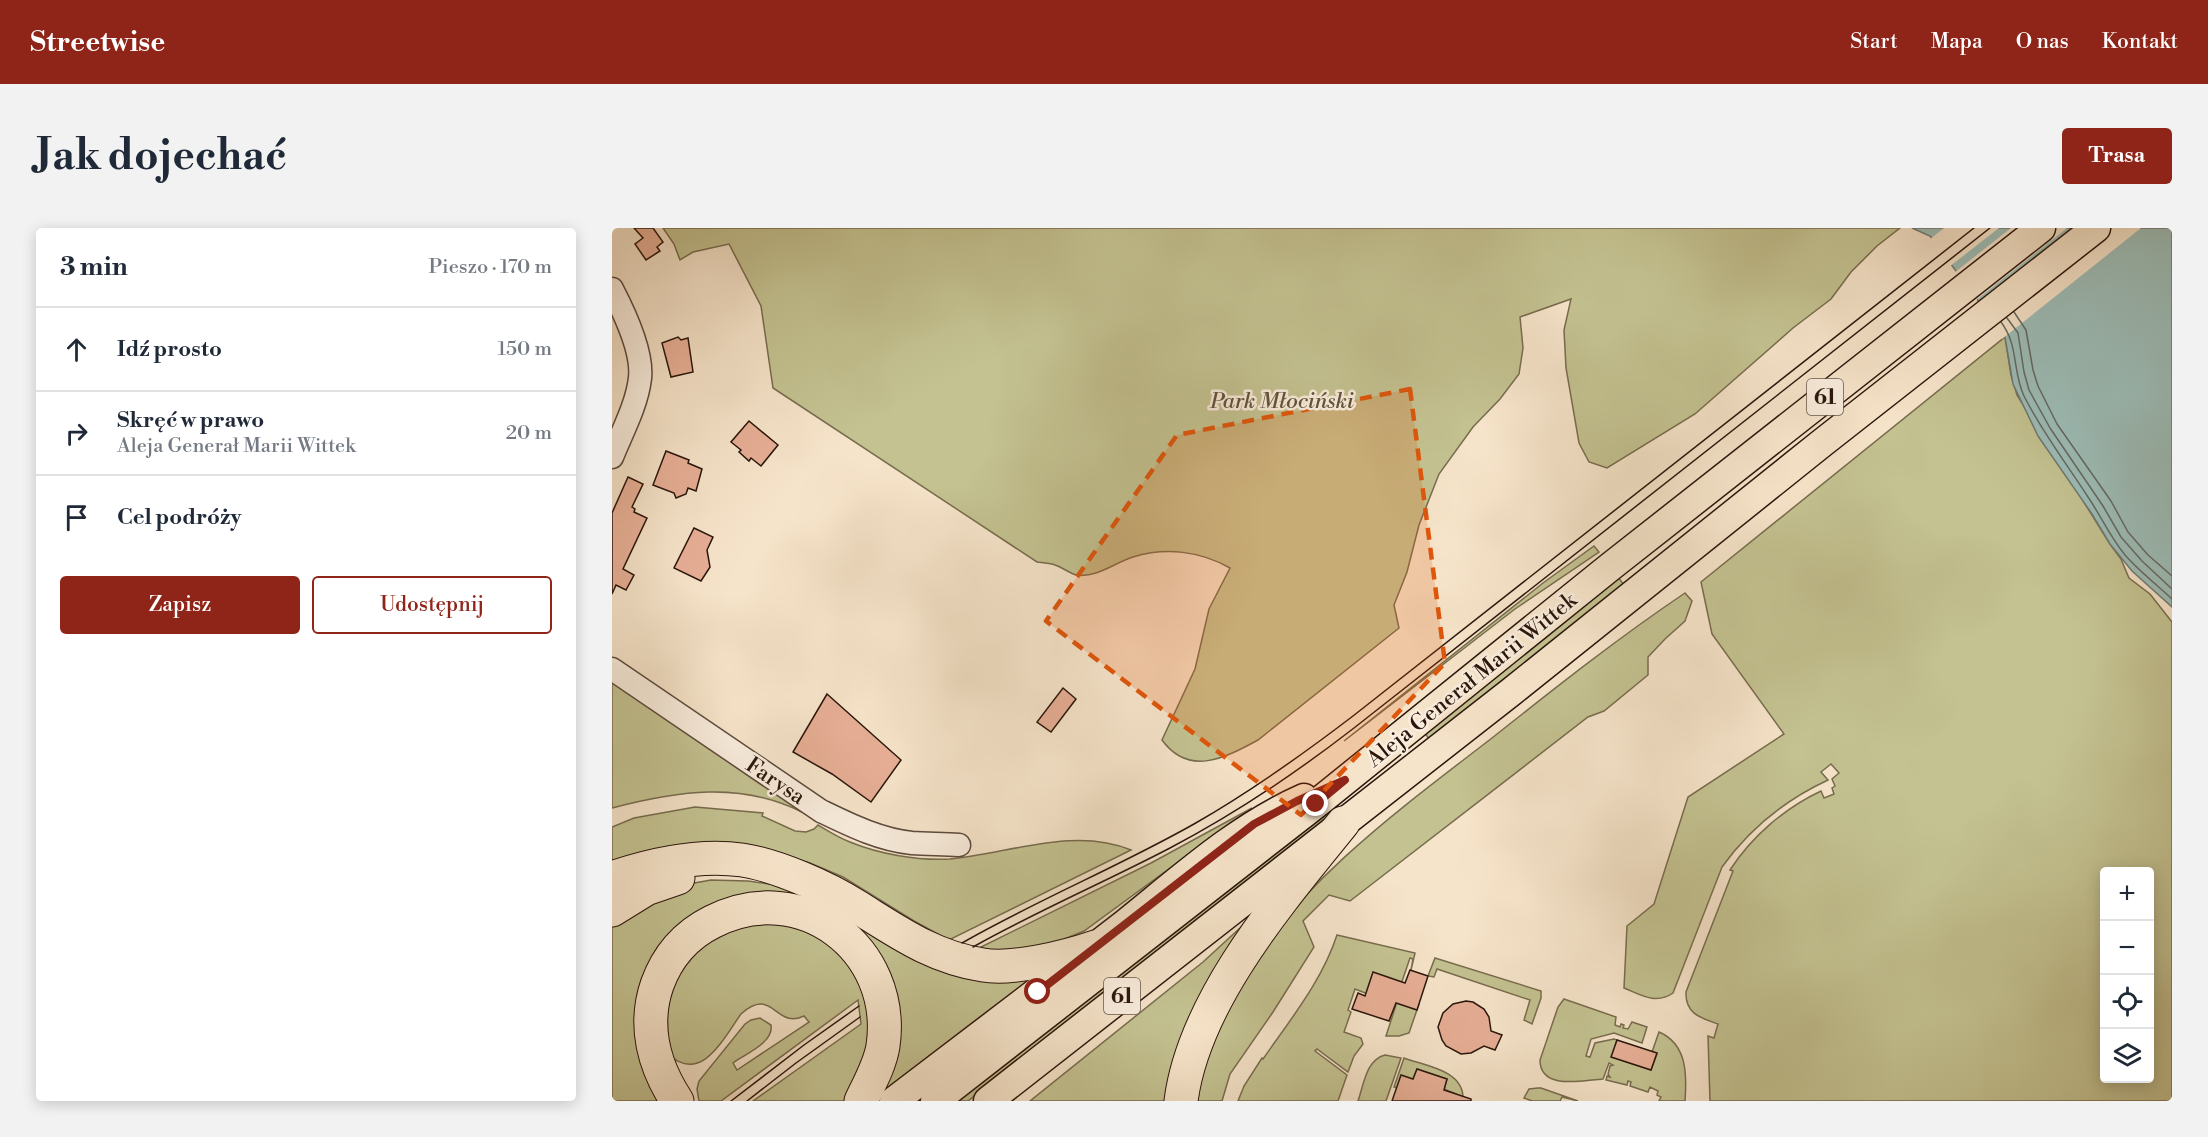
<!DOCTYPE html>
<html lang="pl">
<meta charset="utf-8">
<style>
body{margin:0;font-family:"Libre Bodoni",serif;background:#f2f2f3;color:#1f2937}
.controls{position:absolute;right:18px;bottom:18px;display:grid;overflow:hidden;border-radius:6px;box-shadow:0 3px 15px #0003}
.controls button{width:54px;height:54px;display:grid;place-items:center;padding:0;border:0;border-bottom:2px solid #e0e1e3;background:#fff;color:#1f2937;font:30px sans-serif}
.stop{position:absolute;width:18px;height:18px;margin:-14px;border:4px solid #8f2418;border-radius:50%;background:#fff}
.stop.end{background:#8f2418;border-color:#fff;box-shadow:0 2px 6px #0008}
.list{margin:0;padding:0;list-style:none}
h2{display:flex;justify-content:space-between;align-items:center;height:78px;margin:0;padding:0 24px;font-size:26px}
h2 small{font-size:20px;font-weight:400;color:#747a83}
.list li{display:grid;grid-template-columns:39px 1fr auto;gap:18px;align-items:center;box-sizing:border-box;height:84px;padding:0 24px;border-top:2px solid #e0e1e3}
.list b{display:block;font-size:22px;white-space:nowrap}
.list p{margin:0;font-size:20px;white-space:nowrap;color:#747a83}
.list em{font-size:20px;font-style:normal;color:#747a83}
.actions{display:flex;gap:12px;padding:18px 24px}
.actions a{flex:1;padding:14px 0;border:2px solid #8f2418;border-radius:6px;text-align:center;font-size:21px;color:#8f2418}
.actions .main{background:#8f2418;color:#fff}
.icon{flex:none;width:33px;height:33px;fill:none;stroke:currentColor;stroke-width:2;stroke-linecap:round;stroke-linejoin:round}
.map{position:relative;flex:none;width:1560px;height:873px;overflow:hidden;border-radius:6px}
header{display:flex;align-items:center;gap:36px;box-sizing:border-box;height:84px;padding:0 30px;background:#8f2418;color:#fff}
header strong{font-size:28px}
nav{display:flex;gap:33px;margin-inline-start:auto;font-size:21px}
.intro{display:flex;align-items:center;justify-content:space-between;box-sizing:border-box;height:144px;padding:0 36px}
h1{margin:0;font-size:42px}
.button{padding:15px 27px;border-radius:6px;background:#8f2418;color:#fff;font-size:21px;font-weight:700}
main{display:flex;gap:36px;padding:0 36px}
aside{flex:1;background:#fff;border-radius:6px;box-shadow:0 3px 15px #0003}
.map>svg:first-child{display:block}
.green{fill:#c4c291;stroke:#776c4e;stroke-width:1.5;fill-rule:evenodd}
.water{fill:#9dbeb9;stroke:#6f7a74;stroke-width:1.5}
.pier{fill:#f6e4ca}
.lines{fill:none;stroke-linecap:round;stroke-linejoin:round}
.shore{stroke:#646a62;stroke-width:1.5}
.building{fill:#e7af96;stroke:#2a150c;stroke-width:1.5}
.minor-casing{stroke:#5d493c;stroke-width:25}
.major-casing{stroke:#2a150c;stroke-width:31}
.highway-casing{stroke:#2a150c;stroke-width:35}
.minor{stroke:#f9eddd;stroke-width:22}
.major{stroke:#f6e4ca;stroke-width:28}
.highway{stroke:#f6e4ca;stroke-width:33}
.tram{stroke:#2a150c;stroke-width:1.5}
.route{stroke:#8f2418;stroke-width:8}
.marked{fill:#de560c;fill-opacity:0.2;stroke:#de560c;stroke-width:4.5;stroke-dasharray:12 8;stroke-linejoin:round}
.labels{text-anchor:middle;stroke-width:5;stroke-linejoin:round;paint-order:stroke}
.shield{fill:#f9eddd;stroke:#68564b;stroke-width:1.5}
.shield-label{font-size:21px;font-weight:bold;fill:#2a150c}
.park-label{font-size:22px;font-style:italic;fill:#60523b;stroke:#f9eddd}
.street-label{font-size:22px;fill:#2a150c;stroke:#f9eddd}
</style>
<header>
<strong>Streetwise</strong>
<nav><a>Start</a><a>Mapa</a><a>O nas</a><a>Kontakt</a></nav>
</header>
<div class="intro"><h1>Jak dojechać</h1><a class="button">Trasa</a></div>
<main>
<aside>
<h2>3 min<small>Pieszo · 170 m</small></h2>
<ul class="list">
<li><svg class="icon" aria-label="ahead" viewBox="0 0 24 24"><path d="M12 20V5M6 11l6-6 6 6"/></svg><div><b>Idź prosto</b></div><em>150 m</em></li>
<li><svg class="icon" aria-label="right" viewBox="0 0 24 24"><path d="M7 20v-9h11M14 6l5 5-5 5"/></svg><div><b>Skręć w prawo</b><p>Aleja Generał Marii Wittek</p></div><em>20 m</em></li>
<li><svg class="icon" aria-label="arrive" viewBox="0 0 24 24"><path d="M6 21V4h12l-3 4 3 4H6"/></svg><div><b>Cel podróży</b></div></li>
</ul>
<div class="actions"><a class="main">Zapisz</a><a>Udostępnij</a></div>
</aside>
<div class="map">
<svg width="1560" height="873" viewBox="0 0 1560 873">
<rect width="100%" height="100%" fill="#f6e4ca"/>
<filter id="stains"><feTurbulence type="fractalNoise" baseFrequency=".00333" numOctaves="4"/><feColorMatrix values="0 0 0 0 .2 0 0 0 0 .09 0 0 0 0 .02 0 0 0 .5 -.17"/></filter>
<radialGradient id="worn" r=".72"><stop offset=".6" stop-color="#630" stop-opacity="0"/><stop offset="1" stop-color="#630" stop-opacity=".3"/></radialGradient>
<!-- green -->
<g class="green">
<path d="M51,0H1288L1265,18L1239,44L1219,71L1181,100L1083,186L995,240L977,234L967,215L954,140L952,102L959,71L908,89L911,120L907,146L888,171L861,199L827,246L807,297L795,344L782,377L787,400L646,512C613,530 577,549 550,512L583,441L597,381L618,340C588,323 554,319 521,329C502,335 485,350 464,347C457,345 450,339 443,337C438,335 431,335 425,334L161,160L149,78L117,16L81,24L68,32L62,16Z"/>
<path d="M1393,109L1399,147L1405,167L1498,316L1509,331L1517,350L1538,366L1560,394V873H1098L1096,808L1102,810L1106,796C1089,790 1073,786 1074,764L1121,643L1118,642C1140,608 1173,580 1209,563L1212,570L1222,566L1220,560L1223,558L1220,551L1227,545L1219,536L1209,544L1216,552C1173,572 1138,600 1110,639L1061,765C1044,777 1029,767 1012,760L1015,698L1042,676L1076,569L1172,506L1100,406L1089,354ZM1492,644H1538V850H1492Z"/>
<path d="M982,318L987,324L903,381L732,513L931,355Z"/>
<path d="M1006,349L1012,357L817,511L812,504Z"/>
<path d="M1073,365L1080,373L1073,393L1053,411L1036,429V447L992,483L976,489L738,673L717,667L691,693L702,719L661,784L618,846L610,873H581C586,846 595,826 606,800C613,784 619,765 628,751C692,650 788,581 880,510C943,460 1006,410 1073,365Z"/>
<path d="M0,451L192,581L190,584C128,553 65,563 0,580Z"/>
<path d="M722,573L728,581L356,873H341Z"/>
<path d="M83,579L151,585L150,588L183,603L194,604L202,601L206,597C216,603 227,610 238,614C267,626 306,633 338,631C396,626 462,598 519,622L337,712L302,693L231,649L198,635L156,623L0,633V599L22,590Z"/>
<path d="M640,580L472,703L433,719L397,724L363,722L539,635Z"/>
<path d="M99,652L136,653L173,658L427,748L265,873L282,798L200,677L52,716L51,873H0V696L71,657Z"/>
<path d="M653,677L556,873H418L591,734Z"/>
<path d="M179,695L221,717L253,759L259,810L234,873H141L249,796L246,772L109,873H87L85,861L87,853L133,796L139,792L148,790L159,797C162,815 133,826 121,835L125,842L197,794L192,788C163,802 161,757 129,786C111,811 89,857 56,826L55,769L69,740L91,715L132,696Z"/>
<path d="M725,707L803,725L799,742L801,731L798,730L785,768L807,776L797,805L787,808H774L784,777L743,761L736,782L739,784L732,804L749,810L751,816L742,828L736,844L705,821L703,823L735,847L726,873H626L632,858L650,830L651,831C678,792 710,753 725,707Z"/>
<path d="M823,730L929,763V770L920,796L912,792L918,772L825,741L822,749L816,748Z"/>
<path d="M952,771L1004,789L1003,797L1008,799L1009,796L1012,797L1011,800L1016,801L1020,794L1035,799L1030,815L1002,805L979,811L974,828L978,829L983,815L1002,811L1005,812L1000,829L1039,842L1045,826L1040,824L1047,804C1075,816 1075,846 1073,873H1047L1049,869L1045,867L1046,863L1038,859L1036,864L1018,858L1019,854L1016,853L1015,857L994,852L995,848L998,849L996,846L998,838L1001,837L997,835L991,851C972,852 928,863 928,832L946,779Z"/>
<path d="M773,827L789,830L774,873H746C752,856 754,832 773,827Z"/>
<path d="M792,830C813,838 852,842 851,871L841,873L844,866L832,861L835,851L805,841L801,851L785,860L782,859Z"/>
<path d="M926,860H929L966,873L950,869L948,873H920L912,870L917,861Z"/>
</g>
<!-- water -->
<path class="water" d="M1300,0H1560V379L1520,343L1498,316L1480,286L1426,208L1401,156L1393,109L1318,8Z"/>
<!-- pier -->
<g class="pier">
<path d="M1332,0H1387L1337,39L1317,12Z"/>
<path d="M1399,0H1455L1363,73L1342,45Z"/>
<path d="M1462,0H1529L1390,111L1365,76Z"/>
</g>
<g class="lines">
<!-- shore -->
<g class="shore">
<path d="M1402,84L1414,102L1421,142L1426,158L1445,196L1499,273L1516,304L1536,327L1560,348"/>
<path d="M1395,90L1406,105L1412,144L1417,162L1438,200L1491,278L1509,309L1530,333L1560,361"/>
<path d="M1389,94C1407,118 1400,142 1412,168C1430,204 1454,235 1476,269C1489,288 1498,309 1513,327C1527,343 1544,356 1560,371"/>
</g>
</g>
<!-- building -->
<g class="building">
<path d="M22,0H41L51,14L45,19L48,23L34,32L23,16L31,10Z"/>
<path d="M66,109L69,112L76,110L81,144L59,149L50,115Z"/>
<path d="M137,193L166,217L149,238L139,230L137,233L127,224L129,222L119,214Z"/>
<path d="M54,223L77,232L76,235L90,241L84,263L76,260L74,266L64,270L62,265L41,257Z"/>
<path d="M16,249L31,256L20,279L23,281L22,284L35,290L11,341L22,347L14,362L4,357L0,366V285Z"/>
<path d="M82,300L101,309L95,322L98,339L89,353L62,340Z"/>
<path d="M451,460L464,471L439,504L425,494Z"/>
<path d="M215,466L289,532L259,574L220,546L181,524Z"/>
<path d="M798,742L816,748L805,782L784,775L777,793L740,781L746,765L753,768L761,744L793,755Z"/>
<path d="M854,773L861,774L872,781L877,789L879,803L890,807L883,822L872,818L859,825L849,826L834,818L830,812L826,799L831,785L841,776Z"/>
<path d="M1005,812L1045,825L1039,842L999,829Z"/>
<path d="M805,841L835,851L832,862L859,871V873H780L789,847L801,851Z"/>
</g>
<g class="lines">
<!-- minor casing -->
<g class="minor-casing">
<g id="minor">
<path d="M0,61C12,84 31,124 28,150C25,177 10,204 0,229"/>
<path d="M0,441L209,583C238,597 268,612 300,615C316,616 331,616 347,617"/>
</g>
</g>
<!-- major casing -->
<g class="major-casing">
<g id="major">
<path d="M282,873C360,814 437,755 514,695C570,650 626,599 692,570"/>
<path d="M323,873L704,576L998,339L1429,0"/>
<path d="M376,873L899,464L1210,215L1484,0"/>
</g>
</g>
<!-- highway casing -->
<g class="highway-casing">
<g id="highway">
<path d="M0,650C41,636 86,626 130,632C164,637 214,659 244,678C286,704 320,729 371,737C400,742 454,729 483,719"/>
<path d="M0,682L34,661L66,650"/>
<path d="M65,873C42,838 31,798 45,757C55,729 74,707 100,694C189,648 285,721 271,818C268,837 257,856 249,873"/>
<path d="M569,873C582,772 669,672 731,595"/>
</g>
</g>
<!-- minor -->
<use href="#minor" class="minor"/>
<!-- major -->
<use href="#major" class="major"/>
<!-- highway -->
<use href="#highway" class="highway"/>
<!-- tram -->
<g class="tram">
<path d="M350,715C425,672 506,639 582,596C638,564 690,527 741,488L1362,0"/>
<path d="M361,719C425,683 493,654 558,620C623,586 684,545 742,500L1378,0"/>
<path d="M119,873L192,817L247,778"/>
<path d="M135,873L184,835L248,789"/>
</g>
</g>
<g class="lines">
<!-- route -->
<path class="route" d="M426,764L642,596L685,573L733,552L704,576"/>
</g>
<!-- marked area -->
<path class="marked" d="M798,161L833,435L689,587L434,393L565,207Z"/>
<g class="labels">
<!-- shield labels -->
<g class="shield">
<rect x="1195" y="151" width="36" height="36" rx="4.5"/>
<rect x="492" y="750" width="36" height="36" rx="4.5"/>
</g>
<g class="shield-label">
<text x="1213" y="176">61</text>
<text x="510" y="775">61</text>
</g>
<!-- park labels -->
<g class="park-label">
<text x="670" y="180">Park Młociński</text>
</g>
<!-- street labels -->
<g class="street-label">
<text transform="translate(859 451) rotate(-39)" y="8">Aleja Generał Marii Wittek</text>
<text transform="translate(164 552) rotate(34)" y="8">Farysa</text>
</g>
</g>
<rect width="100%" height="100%" filter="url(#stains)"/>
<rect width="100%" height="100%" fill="url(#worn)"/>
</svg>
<div class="controls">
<button>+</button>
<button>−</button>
<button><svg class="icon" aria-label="locate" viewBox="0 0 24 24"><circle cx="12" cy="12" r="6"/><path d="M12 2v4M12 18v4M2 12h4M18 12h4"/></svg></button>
<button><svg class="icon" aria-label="layers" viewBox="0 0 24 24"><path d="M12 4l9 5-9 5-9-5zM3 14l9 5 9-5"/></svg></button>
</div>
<div class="stop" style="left:426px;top:764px"></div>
<div class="stop end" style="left:704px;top:576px"></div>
</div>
</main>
